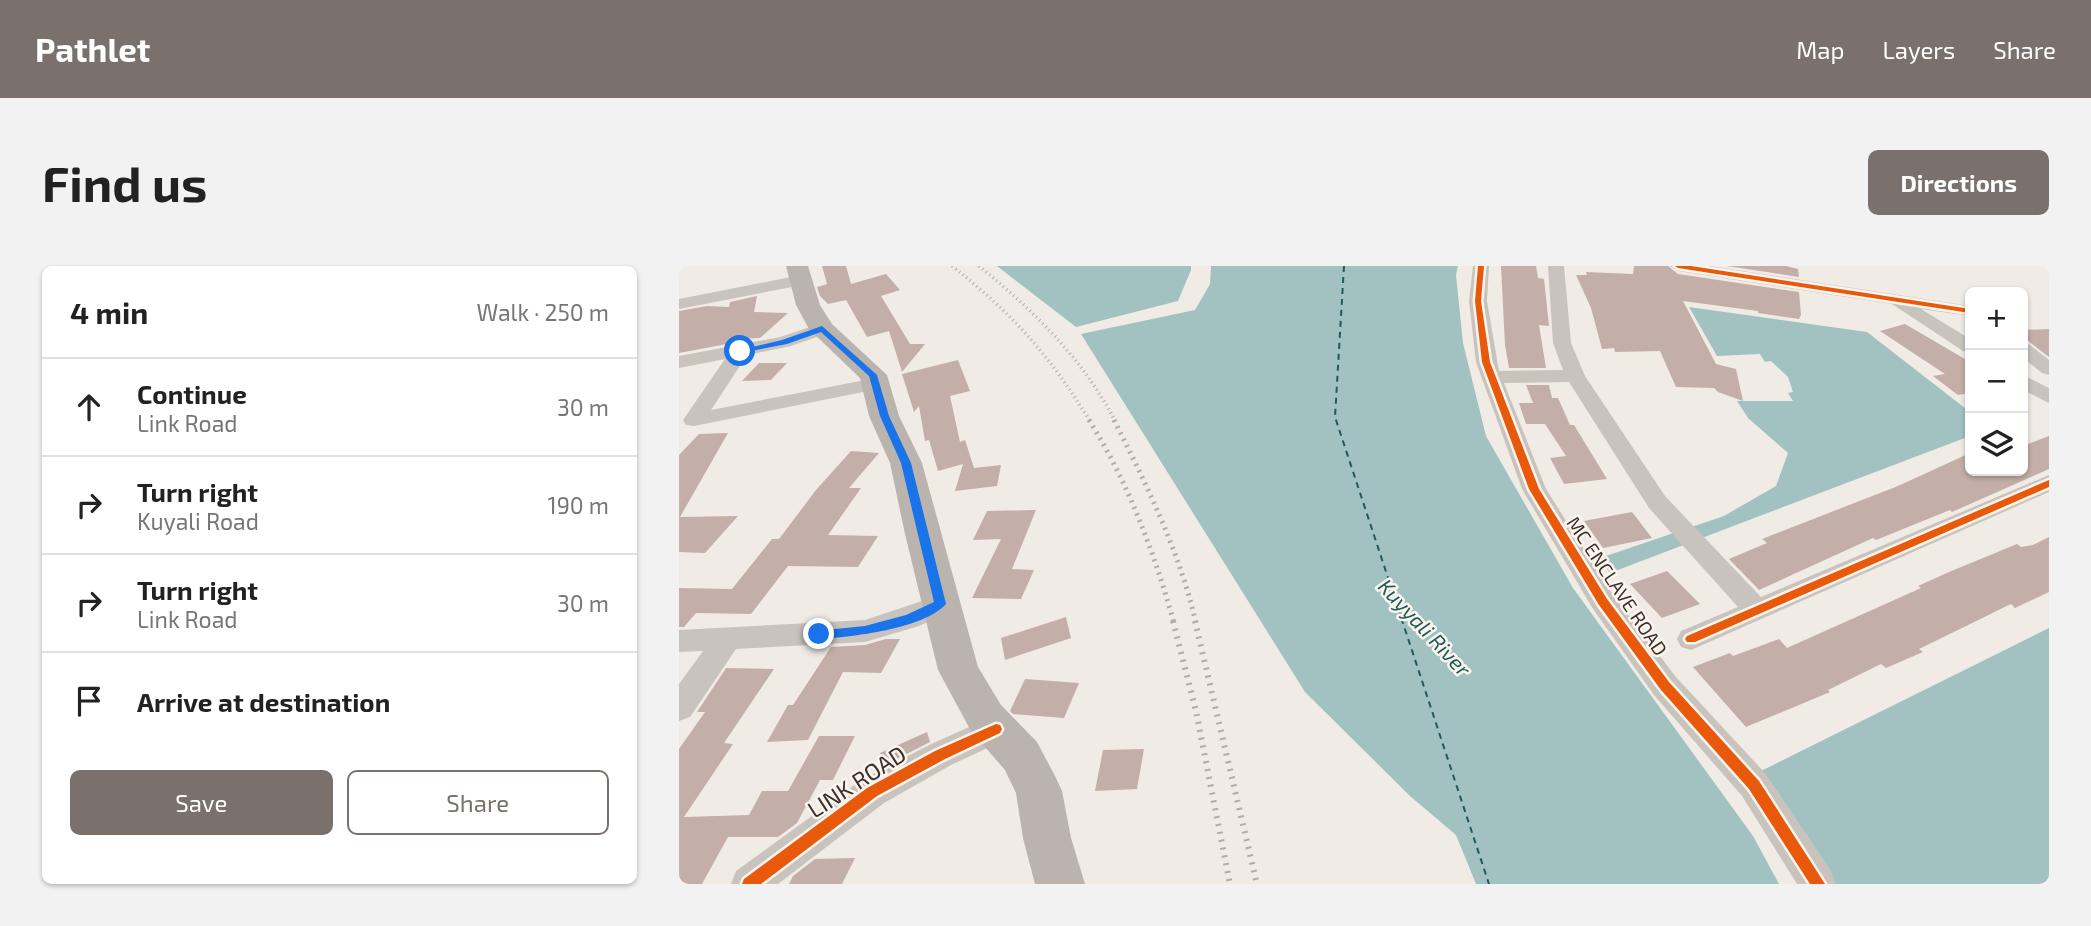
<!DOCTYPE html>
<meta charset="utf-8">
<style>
body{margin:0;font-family:"Exo 2",sans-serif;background:#f2f2f2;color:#222}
.controls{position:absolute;right:21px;top:21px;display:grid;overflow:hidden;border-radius:10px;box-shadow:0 2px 5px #0004}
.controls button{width:63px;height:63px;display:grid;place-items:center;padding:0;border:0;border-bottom:2px solid #e0e0e0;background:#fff;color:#222;font:35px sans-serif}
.stop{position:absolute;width:21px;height:21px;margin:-16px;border:5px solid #1a73e8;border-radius:50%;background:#fff}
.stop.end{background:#1a73e8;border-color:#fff;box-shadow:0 2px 7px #0008}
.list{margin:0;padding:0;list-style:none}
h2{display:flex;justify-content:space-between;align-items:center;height:91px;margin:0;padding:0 28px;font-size:30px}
h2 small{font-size:23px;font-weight:400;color:#767676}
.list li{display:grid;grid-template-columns:46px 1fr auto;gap:21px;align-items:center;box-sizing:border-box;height:98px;padding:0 28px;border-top:2px solid #e0e0e0}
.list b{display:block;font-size:26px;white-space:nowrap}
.list p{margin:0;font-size:23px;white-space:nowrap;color:#767676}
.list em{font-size:23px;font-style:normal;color:#767676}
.actions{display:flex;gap:14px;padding:21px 28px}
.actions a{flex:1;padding:16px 0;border:2px solid #7a716c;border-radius:10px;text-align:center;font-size:24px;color:#7a716c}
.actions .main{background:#7a716c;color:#fff}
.icon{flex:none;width:38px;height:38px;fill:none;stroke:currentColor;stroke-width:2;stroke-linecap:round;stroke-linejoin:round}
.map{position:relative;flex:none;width:1370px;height:618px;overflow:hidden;border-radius:10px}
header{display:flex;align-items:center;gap:42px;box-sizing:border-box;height:98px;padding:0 35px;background:#7a716c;color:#fff}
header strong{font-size:33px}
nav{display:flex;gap:38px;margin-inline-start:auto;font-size:24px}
.intro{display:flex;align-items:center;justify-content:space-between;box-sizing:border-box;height:168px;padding:0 42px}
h1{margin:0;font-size:49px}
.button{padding:18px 32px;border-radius:10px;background:#7a716c;color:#fff;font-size:24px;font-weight:700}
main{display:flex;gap:42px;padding:0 42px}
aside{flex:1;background:#fff;border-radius:10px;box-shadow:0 2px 5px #0004}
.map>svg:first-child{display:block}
.water{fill:#a1c2c1}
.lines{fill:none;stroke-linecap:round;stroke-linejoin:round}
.ferry{stroke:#1f5a5e;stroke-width:2;stroke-dasharray:6 5;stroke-linecap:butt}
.building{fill:#c3afa7}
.street{fill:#c9c3be;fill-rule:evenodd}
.secondary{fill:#bab3ae;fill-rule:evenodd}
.rail-far2{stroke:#b1aca8;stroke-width:3.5;stroke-dasharray:1 3.5;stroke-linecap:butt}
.rail-far1{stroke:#b1aca8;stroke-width:5;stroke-dasharray:2 5;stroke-linecap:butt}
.rail{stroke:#b1aca8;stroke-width:6;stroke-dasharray:2 6;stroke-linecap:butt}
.cycleway-casing{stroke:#fbf5ee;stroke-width:5}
.cycleway{fill:#e8590c;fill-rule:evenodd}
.route{fill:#1a73e8}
.labels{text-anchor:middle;stroke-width:5;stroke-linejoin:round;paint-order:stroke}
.street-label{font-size:19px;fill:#3b302b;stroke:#fbf5ee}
.water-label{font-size:21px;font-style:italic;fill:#1f5a5e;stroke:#fbf5ee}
.near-street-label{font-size:23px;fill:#3b302b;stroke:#fbf5ee}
</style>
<header>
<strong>Pathlet</strong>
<nav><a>Map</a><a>Layers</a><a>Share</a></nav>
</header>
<div class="intro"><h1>Find us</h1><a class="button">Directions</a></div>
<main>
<aside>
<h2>4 min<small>Walk · 250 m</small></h2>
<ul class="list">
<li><svg class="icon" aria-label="ahead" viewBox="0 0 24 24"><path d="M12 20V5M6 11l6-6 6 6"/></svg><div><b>Continue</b><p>Link Road</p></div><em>30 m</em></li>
<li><svg class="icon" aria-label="right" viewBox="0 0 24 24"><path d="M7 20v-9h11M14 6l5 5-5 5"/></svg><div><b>Turn right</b><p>Kuyali Road</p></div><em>190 m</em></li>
<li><svg class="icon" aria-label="right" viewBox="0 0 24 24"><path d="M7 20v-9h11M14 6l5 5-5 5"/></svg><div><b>Turn right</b><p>Link Road</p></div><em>30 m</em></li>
<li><svg class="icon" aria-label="arrive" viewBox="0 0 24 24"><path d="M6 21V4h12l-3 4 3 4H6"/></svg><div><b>Arrive at destination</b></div></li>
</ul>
<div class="actions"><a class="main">Save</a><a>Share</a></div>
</aside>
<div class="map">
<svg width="1370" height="618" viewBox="0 0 1370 618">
<rect width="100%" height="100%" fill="#f0ebe5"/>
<!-- water -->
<g class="water">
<path d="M318,0H512V4L499,35L397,61Z"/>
<path d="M532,0H779L777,9L784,77L807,170L894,322L1074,570L1100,618H797L777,569L731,530L626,426L402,68L516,44L531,18Z"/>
<path d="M1010,41L1188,66L1291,146V170L931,307L921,292L1045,250L1097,220L1109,187L1069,152L1058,135H1114L1109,127L1114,126L1109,111L1092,95L1086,96L1081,88L1038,90Z"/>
<path d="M1370,362V618H1155L1082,505Z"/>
</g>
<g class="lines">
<!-- ferry -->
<path class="ferry" d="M665,0L656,151L810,618"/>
</g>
<!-- building -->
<g class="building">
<path d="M143,0H167L172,18L207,8L221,24L202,30L231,78H246L223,106L210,65L188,71L167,34L149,38L141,30L138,21L148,18Z"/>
<path d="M822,0H857L859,12L865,13L870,60L860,59L867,102H830L826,79Z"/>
<path d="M955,0H989L999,8L1120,26L1122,49L1120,53L1079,47V45L1004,35L1037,98L1057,103L1064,135L1039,126L1035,122L997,121L981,85L936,86L935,82L923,83L912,42L897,9H908L907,6L954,8Z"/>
<path d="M1048,0H1107L1119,3L1120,11Z"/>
<path d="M78,30L75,46L109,47L81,72L54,73L48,78L0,87V45L28,40L50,41L51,36Z"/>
<path d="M1226,58L1291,96V127L1279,129L1254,110L1266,108L1201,65Z"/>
<path d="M1370,63V91L1344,71V64Z"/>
<path d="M279,94L291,125L271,130L281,176L286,174L295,202L322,199L318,220L276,225L284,198L259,205L250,174L246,175L240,140L235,146L223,108Z"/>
<path d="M80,97H108L92,114L63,115Z"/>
<path d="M847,119H870L873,132H879L891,159H895L928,213L885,218L871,192L887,190L866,158H847L840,137H854Z"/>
<path d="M49,167L1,251L59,250L26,287L0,286V189L20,168Z"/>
<path d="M1370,170V203L1273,246L1271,244L1197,274L1194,272L1080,324L1050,293L1088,277L1083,273L1219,220L1291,187V205H1344V180Z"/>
<path d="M172,185L200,187L170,222H182L149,269L199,270L179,301L109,300L72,348L17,347L5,361H0V322L53,323L93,273H100L137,224Z"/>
<path d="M357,244L333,303L355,304L342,333L293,332L322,273L294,274L308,245Z"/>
<path d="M953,246L973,272L924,282L905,255Z"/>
<path d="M1370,271V326L1336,342L1332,338L1240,383L1244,386L1207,402L1202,398L1149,424L1151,426L1067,461L1014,401L1051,387L1054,390L1100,373L1108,382L1242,322L1239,320L1270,306L1338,278L1342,281L1354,279Z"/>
<path d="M988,305L1021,338L983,352L951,318Z"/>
<path d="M387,351L392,372L326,394L322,372Z"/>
<path d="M207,373H221L202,407L164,406L129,474L88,476L109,439H114L152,381L186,379Z"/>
<path d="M47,402L95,403L45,477L54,478L5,551L70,549L83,525H109L140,470H176L154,514H141L118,557L99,571H49L23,618H0V483L26,446H18Z"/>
<path d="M346,413L400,417L385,452L334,448L331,445Z"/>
<path d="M248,466L251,476L204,500L201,487Z"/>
<path d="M465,483L458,523L416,525L424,484Z"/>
<path d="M176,592L163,618H110L114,610L136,593Z"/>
</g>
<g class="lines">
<!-- street -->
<g class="street">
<path d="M794,0H810L808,35L820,105L884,104L874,77L869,0H885L892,77L906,110L986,230L1082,331L1370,209V226L1012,384L1002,381L998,373L1002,365L1059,341L970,242L890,116L825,117L867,223L934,329L997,411L1087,508L1152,605L1157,618H1118L1063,530L975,429L914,343L843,223L797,96L790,35Z"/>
<path d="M991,0H1031L1291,40V50L1242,43L1291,73V87L1284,85L1213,38L999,5Z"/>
<path d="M122,9L128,10L130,14L128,18L0,43V33Z"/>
<path d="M143,57L149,59L152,63L149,67L112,80L68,89L32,144L197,112L204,114L207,118L204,122L15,160L7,159L4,154L46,93L0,102V90L101,71Z"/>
<path d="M1344,77L1351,79L1370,94V109L1363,107L1344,92Z"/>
<path d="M1344,109L1370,122V137L1344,124Z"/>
<path d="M261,329L271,332L275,339L271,346L240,360L186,376L57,383L11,451L0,455V418L24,385L0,386V364L186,354Z"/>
<path d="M317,449L328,453L333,463L328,473L272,499L205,537L99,618H52L57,605L181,515L250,479Z"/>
</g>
<!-- secondary -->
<path class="secondary" d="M107,0H129L141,39L153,58L208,109L220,150L243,197L299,401L322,439L358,476L376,510L383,525L392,572L406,618H356L344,572L337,527L326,504L292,465L259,404L226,268L211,197L190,150L181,112L130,63L117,39Z"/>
<!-- rail-far2 -->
<g class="rail-far2">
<path d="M273,0C335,49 370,89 411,155"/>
<path d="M300,0C353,43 405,94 436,155"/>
</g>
<!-- rail-far1 -->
<g class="rail-far1">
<path d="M410,154C449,216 475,286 495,357"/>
<path d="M435,154C468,220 500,284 517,357"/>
</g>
<!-- rail -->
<g class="rail">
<path d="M494,355L517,445L551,618"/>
<path d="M516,355L578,618"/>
</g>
<!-- cycleway casing -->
<g class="cycleway-casing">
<g id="cycleway">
<path d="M799,0H805L802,35L811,96L860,223L928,333L990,416L1080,515L1146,618H1131L1070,523L982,424L920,339L850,223L803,96L796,35Z"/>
<path d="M996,0H1012L1291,43V47L999,2Z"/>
<path d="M1370,214V221L1016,376H1008L1006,373L1008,370Z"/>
<path d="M317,458L321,459L323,463L321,467L266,493L198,530L82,618H63L65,613L188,522L256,485Z"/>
</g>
</g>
<!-- cycleway -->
<use href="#cycleway" class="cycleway"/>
</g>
<!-- route -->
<path class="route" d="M143,60L198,109L210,150L232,197L267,338C245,363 172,371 140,373L136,372V365L186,360L227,349L255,336L222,197L201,150L190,110L142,66L108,78L61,87L57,85L103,74Z"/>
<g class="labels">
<!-- street labels -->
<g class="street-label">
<text transform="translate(938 320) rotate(56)" y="7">MC ENCLAVE ROAD</text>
</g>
<!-- water labels -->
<g class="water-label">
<text transform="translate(745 362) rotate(47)" y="7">Kuyyali River</text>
</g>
<!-- near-street labels -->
<g class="near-street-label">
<text transform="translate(178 516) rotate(-33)" y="8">LINK ROAD</text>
</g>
</g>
</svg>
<div class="controls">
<button>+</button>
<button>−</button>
<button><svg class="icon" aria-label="layers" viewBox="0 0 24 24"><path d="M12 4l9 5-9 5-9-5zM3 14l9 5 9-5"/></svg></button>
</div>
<div class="stop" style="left:61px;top:85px"></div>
<div class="stop end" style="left:140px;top:368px"></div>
</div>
</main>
